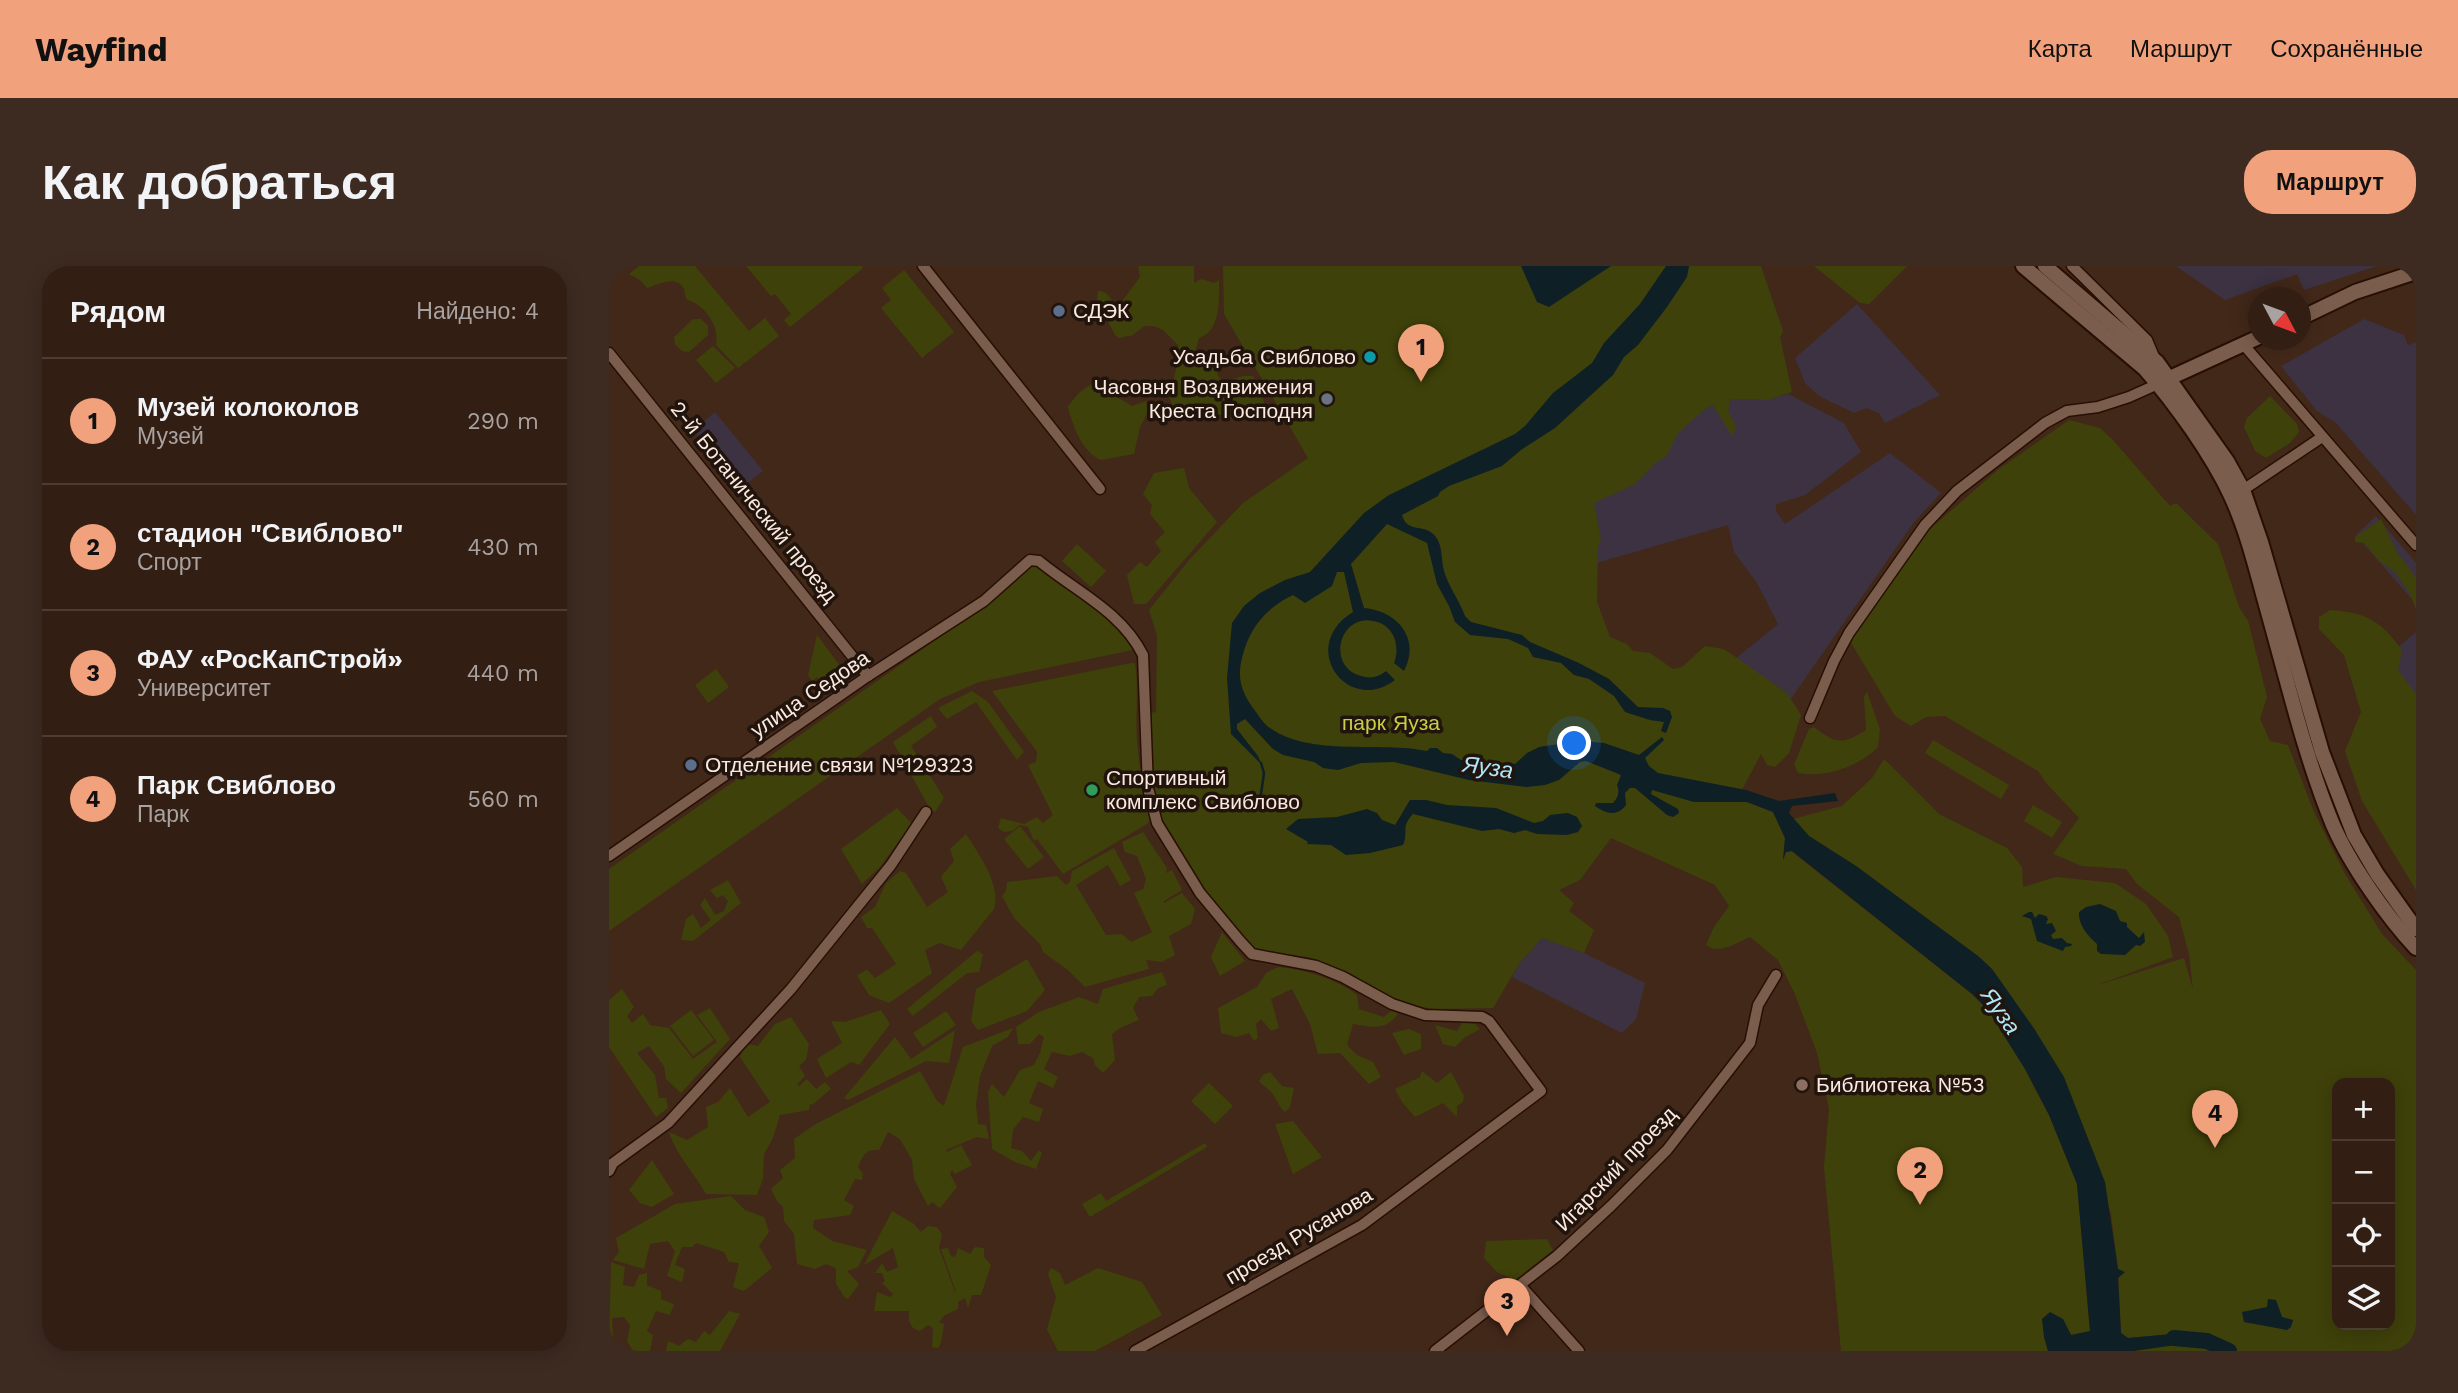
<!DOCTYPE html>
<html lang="ru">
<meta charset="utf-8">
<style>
body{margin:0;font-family:"Work Sans",sans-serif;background:#3d2b21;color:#f1f3f6}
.controls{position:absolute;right:21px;bottom:21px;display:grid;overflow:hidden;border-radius:14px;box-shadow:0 4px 18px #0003}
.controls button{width:63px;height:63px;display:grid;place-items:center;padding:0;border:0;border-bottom:2px solid #4d3c33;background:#321e13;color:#f1f3f6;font:35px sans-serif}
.compass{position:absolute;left:1639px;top:21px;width:63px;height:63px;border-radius:50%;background:#321e13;box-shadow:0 4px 18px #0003;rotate:131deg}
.you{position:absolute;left:966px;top:478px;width:24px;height:24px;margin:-18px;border:5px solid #fff;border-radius:50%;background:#1a73e8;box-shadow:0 0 0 10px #1a73e833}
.badge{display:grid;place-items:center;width:46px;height:46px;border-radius:50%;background:#f1a17c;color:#111;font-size:23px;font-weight:700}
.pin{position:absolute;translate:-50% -58px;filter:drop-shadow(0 2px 4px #0008)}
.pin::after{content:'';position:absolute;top:37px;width:24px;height:21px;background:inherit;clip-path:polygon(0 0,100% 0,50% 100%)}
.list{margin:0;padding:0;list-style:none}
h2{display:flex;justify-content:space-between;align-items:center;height:91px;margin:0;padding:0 28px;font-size:30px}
h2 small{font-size:23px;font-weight:400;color:#a8a2a0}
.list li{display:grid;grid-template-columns:46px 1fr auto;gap:21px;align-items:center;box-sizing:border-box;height:126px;padding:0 28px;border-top:2px solid #4d3c33}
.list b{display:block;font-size:26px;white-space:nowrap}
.list p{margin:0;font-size:23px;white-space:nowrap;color:#a8a2a0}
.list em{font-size:23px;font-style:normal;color:#a8a2a0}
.icon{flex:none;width:38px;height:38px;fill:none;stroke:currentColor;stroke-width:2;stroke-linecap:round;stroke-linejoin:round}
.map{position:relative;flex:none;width:1807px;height:1085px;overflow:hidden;border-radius:28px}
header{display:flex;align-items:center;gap:42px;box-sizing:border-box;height:98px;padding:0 35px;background:#f1a17c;color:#111}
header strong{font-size:33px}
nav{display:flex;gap:38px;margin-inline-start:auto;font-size:24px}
.intro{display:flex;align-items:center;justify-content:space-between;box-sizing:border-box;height:168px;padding:0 42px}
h1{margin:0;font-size:49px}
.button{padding:18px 32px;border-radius:28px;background:#f1a17c;color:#111;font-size:24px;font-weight:700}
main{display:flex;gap:42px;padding:0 42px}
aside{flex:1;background:#321e13;border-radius:28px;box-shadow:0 4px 18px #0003}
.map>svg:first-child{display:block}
.industrial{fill:#3c3242}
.green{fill:#3f410a;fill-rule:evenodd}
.water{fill:#0e1f25}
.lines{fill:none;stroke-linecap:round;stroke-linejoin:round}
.stream{stroke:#0e1f25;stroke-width:2.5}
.river{stroke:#0e1f25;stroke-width:16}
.minor-casing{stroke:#280f03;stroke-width:13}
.secondary-casing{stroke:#280f03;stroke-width:18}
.minor{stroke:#7b5d4d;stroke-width:10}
.secondary{stroke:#7b5d4d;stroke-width:14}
.service-dot{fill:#5c6f8a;stroke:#20140d;stroke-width:2.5}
.culture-dot{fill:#0f9aa8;stroke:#20140d;stroke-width:2.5}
.worship-dot{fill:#6b7280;stroke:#20140d;stroke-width:2.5}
.leisure-dot{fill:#2e9e5b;stroke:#20140d;stroke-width:2.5}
.education-dot{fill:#8d6e63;stroke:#20140d;stroke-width:2.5}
.labels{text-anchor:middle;stroke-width:7;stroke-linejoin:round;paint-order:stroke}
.poi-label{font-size:21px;fill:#fbe9e0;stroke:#20140d;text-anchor:start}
.street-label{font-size:21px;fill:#fbe9e0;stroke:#20140d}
.park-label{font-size:21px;fill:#c7cd46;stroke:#20140d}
.water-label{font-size:23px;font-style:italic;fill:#afe5f9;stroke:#20140d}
</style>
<header>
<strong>Wayfind</strong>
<nav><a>Карта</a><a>Маршрут</a><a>Сохранённые</a></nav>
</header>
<div class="intro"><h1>Как добраться</h1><a class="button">Маршрут</a></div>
<main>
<aside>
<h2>Рядом<small>Найдено: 4</small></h2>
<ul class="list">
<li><span class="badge">1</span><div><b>Музей колоколов</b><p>Музей</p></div><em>290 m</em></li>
<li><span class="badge">2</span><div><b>стадион &quot;Свиблово&quot;</b><p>Спорт</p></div><em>430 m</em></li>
<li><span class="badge">3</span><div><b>ФАУ «РосКапСтрой»</b><p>Университет</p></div><em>440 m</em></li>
<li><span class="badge">4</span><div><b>Парк Свиблово</b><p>Парк</p></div><em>560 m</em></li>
</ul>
</aside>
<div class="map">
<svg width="1807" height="1085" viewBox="0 0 1807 1085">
<rect width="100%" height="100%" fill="#422819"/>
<!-- industrial -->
<g class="industrial">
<path d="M1567,0H1768L1695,24L1688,8L1616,34Z"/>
<path d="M1248,38L1331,129L1276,157L1270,147L1257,142L1245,147L1210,130L1196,117L1186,92Z"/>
<path d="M1755,53L1795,69L1799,79L1807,76V249L1727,157L1708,145L1672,100Z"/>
<path d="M1179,128L1235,157L1252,186L1196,229L1167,238V245L1176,258L1281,187L1332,227L1305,256L1179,437L1120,398L1169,358L1148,317L1125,286L1119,259L984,298L981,228L1102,132L1158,134Z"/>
<path d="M106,146L154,205L131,223L84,164Z"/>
<path d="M1767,250L1807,297V338L1747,269Z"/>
<path d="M1807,366V437L1774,394Z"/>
<path d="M933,672L975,687L1036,717L1027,753L1013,767L903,711L910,698Z"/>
</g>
<!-- green -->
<g class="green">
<path d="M30,0H86L140,65L156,52L170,70L129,102L107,79C111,61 96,38 78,34C76,31 76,27 75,23C68,8 48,19 38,22L31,14L20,8Z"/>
<path d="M137,0H253L254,2L181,61L175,54L182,48L166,28L162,30Z"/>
<path d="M529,0H585V17L592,13L605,17L610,14C610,34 612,65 590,72L585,90L592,96L606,95L609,110L615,116L634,110H644L659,146L577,151L563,139L560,129L570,93L569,79L554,64L545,60H535L524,69L510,72L506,69L488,34L489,25C499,25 501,32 506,39L511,38L531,11Z"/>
<path d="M614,0H1152L1174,65L1171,71L1183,126L1159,134L1122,133L1119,145L1127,161L1123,170L1104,139L1096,143L1069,167L1057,191L1049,195L1026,218L985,237L992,273L989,282L988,336L1001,371L1018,378L1024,385L1041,387L1064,403L1073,401L1096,380L1115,383L1178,427L1192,449L1180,487L1166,501L1158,499L1152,488L1127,535L1138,536L1164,546L1176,572L1174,594L1177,586L1182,585L1363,728L1379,744L1416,803L1440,849L1468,918L1481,1066L1462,1069L1454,1053L1435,1071L1439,1085H1232L1215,901L1220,843L1208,787L1185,726L1169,694L1141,671C1126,677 1111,689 1097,679L1105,661L1120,640L1106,619L1002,572L971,614L950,624L965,637L960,645L985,664L975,687L933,672L910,698L884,742L824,743L786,736L739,706L699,691L644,684L594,623L559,572L543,520L541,447L547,446L548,369L540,344L580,294L634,237L699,192L615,48Z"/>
<path d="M1205,0H1298L1260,38L1251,37Z"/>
<path d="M295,4L345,66L313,92L272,42L282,34L273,22Z"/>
<path d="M84,53H92L99,60V69L80,86L73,85L66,78L65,71Z"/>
<path d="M104,80L126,102L107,117L87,94Z"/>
<path d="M484,117L523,140L537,135L540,144L531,161L525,188L492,194C473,186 463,159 459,140L471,126Z"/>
<path d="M1661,130L1688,158L1690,166L1681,177L1657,192L1646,185L1635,161L1638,152Z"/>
<path d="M1460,154L1491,162L1504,174L1561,240L1567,237L1609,278L1630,341L1639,355L1658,431L1651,453L1661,475L1679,479L1705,546L1736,608L1773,668L1807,704V1085H1524L1592,1075L1563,1068L1519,1072L1512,1067L1509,1003L1502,947L1426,764L1383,703L1369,690L1247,600L1200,570L1184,553L1233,540L1263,512L1275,493L1330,548L1398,582L1413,601L1414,621L1447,611L1506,617L1537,638L1559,670L1564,691L1486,720L1575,692L1584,724L1580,688L1570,651L1528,618L1517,603L1473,600L1444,588L1470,552L1438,518L1429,505L1336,450L1317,451L1302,460L1286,450L1241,375L1321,263L1390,203ZM1728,817H1781V1059H1728Z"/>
<path d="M575,202L580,222L608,256L537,338H525L518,309L531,296L538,301L552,285L546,276L556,266L541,248L543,239L534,228L545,207Z"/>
<path d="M1772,253L1788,286L1807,312V343L1800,326L1785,305L1770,295L1755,277L1746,276V271Z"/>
<path d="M468,278L497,305L482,321L453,295Z"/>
<path d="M425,298C455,320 509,352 524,384L370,416L331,433L0,665V603L378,338Z"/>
<path d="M1721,344C1758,347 1771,354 1793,384L1789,404L1807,428V624L1753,535L1736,485L1752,446L1735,389L1710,363V351Z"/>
<path d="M208,369L237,408L216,423L208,411L203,415L199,409Z"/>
<path d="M522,397H526C530,421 526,449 528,474C530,501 535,527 541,554L538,558L454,608L428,573L425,575L419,561L411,559L403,565L395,566L389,562L392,552L415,558L428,551L434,557L444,549L419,499L427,496L428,486L383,425Z"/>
<path d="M107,403L120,421L99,437L86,419Z"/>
<path d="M363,425L379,436L415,486L408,494L367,436L338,453L329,442Z"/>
<path d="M1258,426L1271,463L1269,481C1249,501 1216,512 1189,507L1185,498L1187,494L1200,463L1205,461C1227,478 1233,479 1257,464L1255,431Z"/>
<path d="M322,450L328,461L302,480L335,532L326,546L321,543L284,476Z"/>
<path d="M1324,474L1400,519L1392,533L1316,487Z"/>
<path d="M1424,539L1453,556L1443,572L1415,555Z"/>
<path d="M288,542L303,558L271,601L253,618L232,583Z"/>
<path d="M411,560L435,591L419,603L395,573Z"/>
<path d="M534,566L558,602L557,607L563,604L573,624L555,635V637L573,627L586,643L582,658L560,670L566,689L553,696L537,694L540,703L476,721L460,705L434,686L431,678L405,652L393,630L397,625L398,616L448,610L457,619L461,616L463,605L505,582L522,614L511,620L499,599L467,619L497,669L513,668L522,676L543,666L525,627L534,623L537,613L528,590L516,586L513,576Z"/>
<path d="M357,568C369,587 393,620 385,643L352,684L330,677L316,684L323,707L280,737L260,729L248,709L258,704L266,712L287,698L263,662H258L252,651L266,641L277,617L291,605L297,607L318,641L339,626L332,611L345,595L341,583Z"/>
<path d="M119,614L132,637L84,675L72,674L77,653L84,648L92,662L102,654L91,639L96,632L106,649L115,645L119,635L114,629L108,632L101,624Z"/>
<path d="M613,666L636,695L611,710L602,691Z"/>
<path d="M368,685L374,688L370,706L358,707L304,750L298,743Z"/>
<path d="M418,693L436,724L418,745L369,764L362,755L367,723Z"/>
<path d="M669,701C697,704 726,712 748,729L750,743L775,751L783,744L789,748C776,765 763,761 744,758L738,779L748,789L764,796L772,811L760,818L731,787L709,788L701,758L683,723L662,733L670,762L662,765L652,753L647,758L649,772L645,775L640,767L627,771L612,767L609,742L648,721L657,707Z"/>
<path d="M553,706L558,719L549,722L543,730L530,731L524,742L530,754L511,762L503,768L506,794L494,807L486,799L484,792L473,786L461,790L443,786L435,803L449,811L444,822L429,815L420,837L434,843L430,856L414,851L404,864L402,882L413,885L422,895L430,884L433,887L427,903L406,896L383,883L379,826L383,818L395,831L411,804L425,799L431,787L435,771L430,768L421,778H409L407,761L430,746L470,731L489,738L494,723Z"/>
<path d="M13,723L25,741L18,750L23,757L34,748L41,759L60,762L84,793L108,776L88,749L101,742L121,773L72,827L57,813L55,800L40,780L28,787L46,809L50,832H57L59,842L47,851L0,781V734Z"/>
<path d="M82,744L105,774L84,790L61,760Z"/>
<path d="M272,744L281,758L250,799L242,796L217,812L208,793L233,777L222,755L236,756Z"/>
<path d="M337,745L347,759L314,781L304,767Z"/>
<path d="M182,751L200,778L197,794L190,800L196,810L188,818L190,820L198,813L207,823L216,816L222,823L203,839L201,838L200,844L171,849L164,872L155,888L154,913L148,929L97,928C86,908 66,887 60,866L78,874L99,861L97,841L109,836L121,822L139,851L161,836L131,791L137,778L149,780L166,758Z"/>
<path d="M853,757L866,758L871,763L855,772L846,781L834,778L826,759L848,765Z"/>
<path d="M404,762L399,771L383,780L371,810L367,838L369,858L377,859L380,873L368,871L337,884L338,886L352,879L363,899L346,908L343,904L341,908L348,921L331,942L323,936L319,940L305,913L303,894L291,873L279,866L270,884C256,883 254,889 249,901L254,908L253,914L246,913L235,934L245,940L241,949L205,954L204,962L223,975L258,984L249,1001L238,1005L250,1018L239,1033L236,1032L227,1018V1002L217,998L206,1003L188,998L185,968L175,955L174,941L168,935L162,923L174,912L171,904L186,892L185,873L205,859L311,805L328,835L335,840L354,781Z"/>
<path d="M800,763L812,768V783L795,789L783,767Z"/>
<path d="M346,764L340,797L317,795L239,834L235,832L286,771L302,793Z"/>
<path d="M813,805L828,817L842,806L855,830L854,836L848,840V851L834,837L806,851L793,836L786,823L811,811Z"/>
<path d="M661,806L673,820L685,822L681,841L676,846C669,840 668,833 663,827C659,822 654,820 650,815L654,809Z"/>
<path d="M600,817L624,840L606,858L582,835Z"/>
<path d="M684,855L713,891L684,908L666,858Z"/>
<path d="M596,877L598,881L481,951L473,938L492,927L497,935Z"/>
<path d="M43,894L65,928L43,941L31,937L20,924Z"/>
<path d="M122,930L136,944L155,951L160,966L150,980L163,1002L135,1025L124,1021L130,997L120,996L115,986L87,977L83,981H73L66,999L76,1003L73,1016L58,1010L66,985L59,975L41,978L35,1003L4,994L10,986L7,972L66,938Z"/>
<path d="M283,945L305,958L312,966L319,960L328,961L333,968L330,982L346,1026L340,1029L347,1026L332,983L339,982L342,990L346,991L349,982L361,988L366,981L375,982V991L382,999L372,1029H363L359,1042L356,1032L349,1036V1043L336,1049L330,1056L335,1058L332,1077L329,1082L323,1081L324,1062L319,1059L311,1065L304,1062L300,1055V1045H265L268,1026L281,1031L284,1028L273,1017L276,1015L273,1007H266L273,997L278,1006L289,1001L284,982L255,999Z"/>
<path d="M938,973L944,984L906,1014L888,1006L875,992L877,975Z"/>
<path d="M2,996L16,1001L14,1019L25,1021L30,1009L38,1007V1019L52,1025V1033L65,1038L61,1049L47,1045L38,1065L44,1069L41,1085H24L18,1075L21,1059L15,1051L3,1052L4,1074H0Z"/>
<path d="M442,1002L451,1007L456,1019L489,1002L533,1016L553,1049L486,1085H449L438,1063L447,1031L439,1008Z"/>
<path d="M120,1045L131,1048L111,1085H57L59,1075L70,1080L79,1073L87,1076L95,1065L101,1069Z"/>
</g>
<!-- water -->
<g class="water">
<path d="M912,0H1002L940,41L928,36Z"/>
<path d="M1057,0H1080L1078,11L1058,41L1029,79L1015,91L1004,109L946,162L912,184L893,200L840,220L831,226L829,230L793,249C798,267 814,258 824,268C834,276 832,293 835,305C839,319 851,336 856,350L862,356L913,369L921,376L970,397L1000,413L1029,441L1054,442L1061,445L1063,451L1057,467L1052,465L1055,456L1041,454L1016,446L1005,430L980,413L965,409L952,397L924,391L919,382L899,373L861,369L846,356L840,340L828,318L818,277L778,258L742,298L755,342C788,345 812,372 795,405L785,397C792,379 784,358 764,355C730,348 717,401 752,410C762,413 770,411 777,405L786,414C738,450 688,380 744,346L735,306H728L723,320L696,337L684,329C657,342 640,362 633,392C628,412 632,425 644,442C649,448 654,458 661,462C702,491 770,475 818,485L821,482H828L834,487L843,488L852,494L906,498L918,487L930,481L971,475L995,477L1030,489L1053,471L1055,474L1036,492L1040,500L1049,507L1137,524L1170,535L1226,527L1229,535L1183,540L1180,547L1200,570L1247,600L1369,690L1383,703L1426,764L1455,811L1496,916L1509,1003L1516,1006L1509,1012L1512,1067L1519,1072L1563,1068L1595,1075L1524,1085H1439L1435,1071L1433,1053L1441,1046L1454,1053L1462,1069L1481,1065L1468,918L1440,849L1416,803L1379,744L1363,728L1183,585L1177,586L1174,594L1176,572L1164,546L1138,536H1085L1043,524L1042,528L1069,543L1070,547L1064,551L1058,549L1026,522H1021L1016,527L1017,539C1008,551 997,548 986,540L987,537H1004C1009,531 1011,527 1008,519L1012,509L977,495L971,496L950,514L936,519L918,521L860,514L785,496L752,497L729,504L714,502L705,496L674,489L664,483L636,453L628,458V463L649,490L653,499L622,468L618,412L623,357L635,340L651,327L676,314L701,306L755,247L780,229L906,168L916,160L944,127L983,97L995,77L1031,38Z"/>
<path d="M801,534H817L838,539L887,542L925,557L934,555L941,549L959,547L968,551L973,560L969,566L958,569L928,568L916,564L905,567L890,563L873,565L804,548C791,561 800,566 794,579L761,587L737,589L722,579L698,578L699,576L677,563L689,553L728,551L758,543L768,547L773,554L786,559Z"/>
<path d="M1491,638L1507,645L1511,655L1518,657V661L1530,672L1535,666L1536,676L1531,680L1527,679L1516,689L1492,688L1488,685V678C1479,670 1469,659 1470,646L1477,641Z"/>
<path d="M1420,646H1423L1426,652L1430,648L1437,650L1439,653L1437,658L1443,657L1447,665L1442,669L1444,673L1453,672L1458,677L1463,678L1462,680L1456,681L1454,685L1428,675L1422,653L1413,650Z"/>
<path d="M1659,1033L1667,1034L1673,1051L1684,1054L1682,1061L1678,1064L1635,1056L1633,1046L1658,1041Z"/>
</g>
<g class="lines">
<!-- stream -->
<path class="stream" d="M651,535L655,507L652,497"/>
<!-- river -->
<path class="river" d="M1565,1072L1598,1075L1620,1085"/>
<!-- minor casing -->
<g class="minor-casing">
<g id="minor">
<path d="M314,0L491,223"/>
<path d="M1463,0L1538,74L1546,93"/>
<path d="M0,4L4,0"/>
<path d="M1634,78L1807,279"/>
<path d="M0,87L259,410"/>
<path d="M1634,224L1713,171"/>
<path d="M1201,452L1225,395L1240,367L1316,259L1348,225L1436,157L1458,145L1489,141L1520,131L1549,118"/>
<path d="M0,590L259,410L375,335L421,294L430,295C466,325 512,345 534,389L539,522L548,557L591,627L631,675L643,688L707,700L734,711L783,738L816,749L873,751L880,755L932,825L753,959L526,1085"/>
<path d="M0,905L4,897L59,857L182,723L282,599L317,546"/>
<path d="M912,1020L970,1085"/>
<path d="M826,1085L948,990L1002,940L1058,884L1141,777L1149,739L1167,709"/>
</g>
</g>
<!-- secondary casing -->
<g class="secondary-casing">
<g id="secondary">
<path d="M1414,0L1536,103C1566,137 1603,189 1622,230C1639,267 1648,307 1659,346C1679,417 1696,491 1724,559C1741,598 1778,651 1807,682"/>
<path d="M1436,0L1548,96L1618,195L1634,224L1652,276L1713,486L1745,569L1768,608L1807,663"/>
<path d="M1692,52L1746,26L1807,6"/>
<path d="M1552,116L1650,71"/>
</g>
</g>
<!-- minor -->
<use href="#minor" class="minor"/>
<!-- secondary -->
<use href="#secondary" class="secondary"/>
</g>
<!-- markers -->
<g class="service-dot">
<circle cx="450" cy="45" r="7"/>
<circle cx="82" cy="499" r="7"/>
</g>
<circle class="culture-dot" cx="761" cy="91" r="7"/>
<circle class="worship-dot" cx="718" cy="133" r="7"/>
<circle class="leisure-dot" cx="483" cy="524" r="7"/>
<circle class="education-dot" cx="1193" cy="819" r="7"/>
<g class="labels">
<!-- poi labels -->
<g class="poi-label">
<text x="464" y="52">СДЭК</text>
<text x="747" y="98" text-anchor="end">Усадьба Свиблово</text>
<text x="704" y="128" text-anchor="end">Часовня Воздвижения<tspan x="704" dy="24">Креста Господня</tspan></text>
<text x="96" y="506">Отделение связи №129323</text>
<text x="497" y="519">Спортивный<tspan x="497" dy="24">комплекс Свиблово</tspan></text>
<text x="1207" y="826">Библиотека №53</text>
</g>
<!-- street labels -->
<g class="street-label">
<text transform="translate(145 236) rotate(51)" y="7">2-й Ботанический проезд</text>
<text transform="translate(201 428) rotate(-34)" y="7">улица Седова</text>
<text transform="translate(1007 903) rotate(-46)" y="7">Игарский проезд</text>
<text transform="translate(690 970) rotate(-31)" y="7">проезд Русанова</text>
</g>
<!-- park labels -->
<g class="park-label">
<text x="782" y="464">парк Яуза</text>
</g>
<!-- water labels -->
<g class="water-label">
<text transform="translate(879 501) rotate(8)" y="8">Яуза</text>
<text transform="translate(1392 745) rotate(55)" y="8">Яуза</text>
</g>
</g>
</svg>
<div class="controls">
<button>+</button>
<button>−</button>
<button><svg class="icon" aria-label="locate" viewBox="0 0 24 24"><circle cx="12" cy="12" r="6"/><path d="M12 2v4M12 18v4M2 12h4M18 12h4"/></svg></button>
<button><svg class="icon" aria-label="layers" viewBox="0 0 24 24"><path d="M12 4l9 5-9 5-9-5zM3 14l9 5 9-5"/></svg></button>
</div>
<svg class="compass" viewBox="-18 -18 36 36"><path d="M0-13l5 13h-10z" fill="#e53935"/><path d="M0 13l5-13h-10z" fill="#a8a2a0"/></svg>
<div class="you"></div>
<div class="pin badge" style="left:812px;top:116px">1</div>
<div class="pin badge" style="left:1311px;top:939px">2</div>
<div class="pin badge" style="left:898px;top:1070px">3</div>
<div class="pin badge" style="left:1606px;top:882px">4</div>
</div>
</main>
